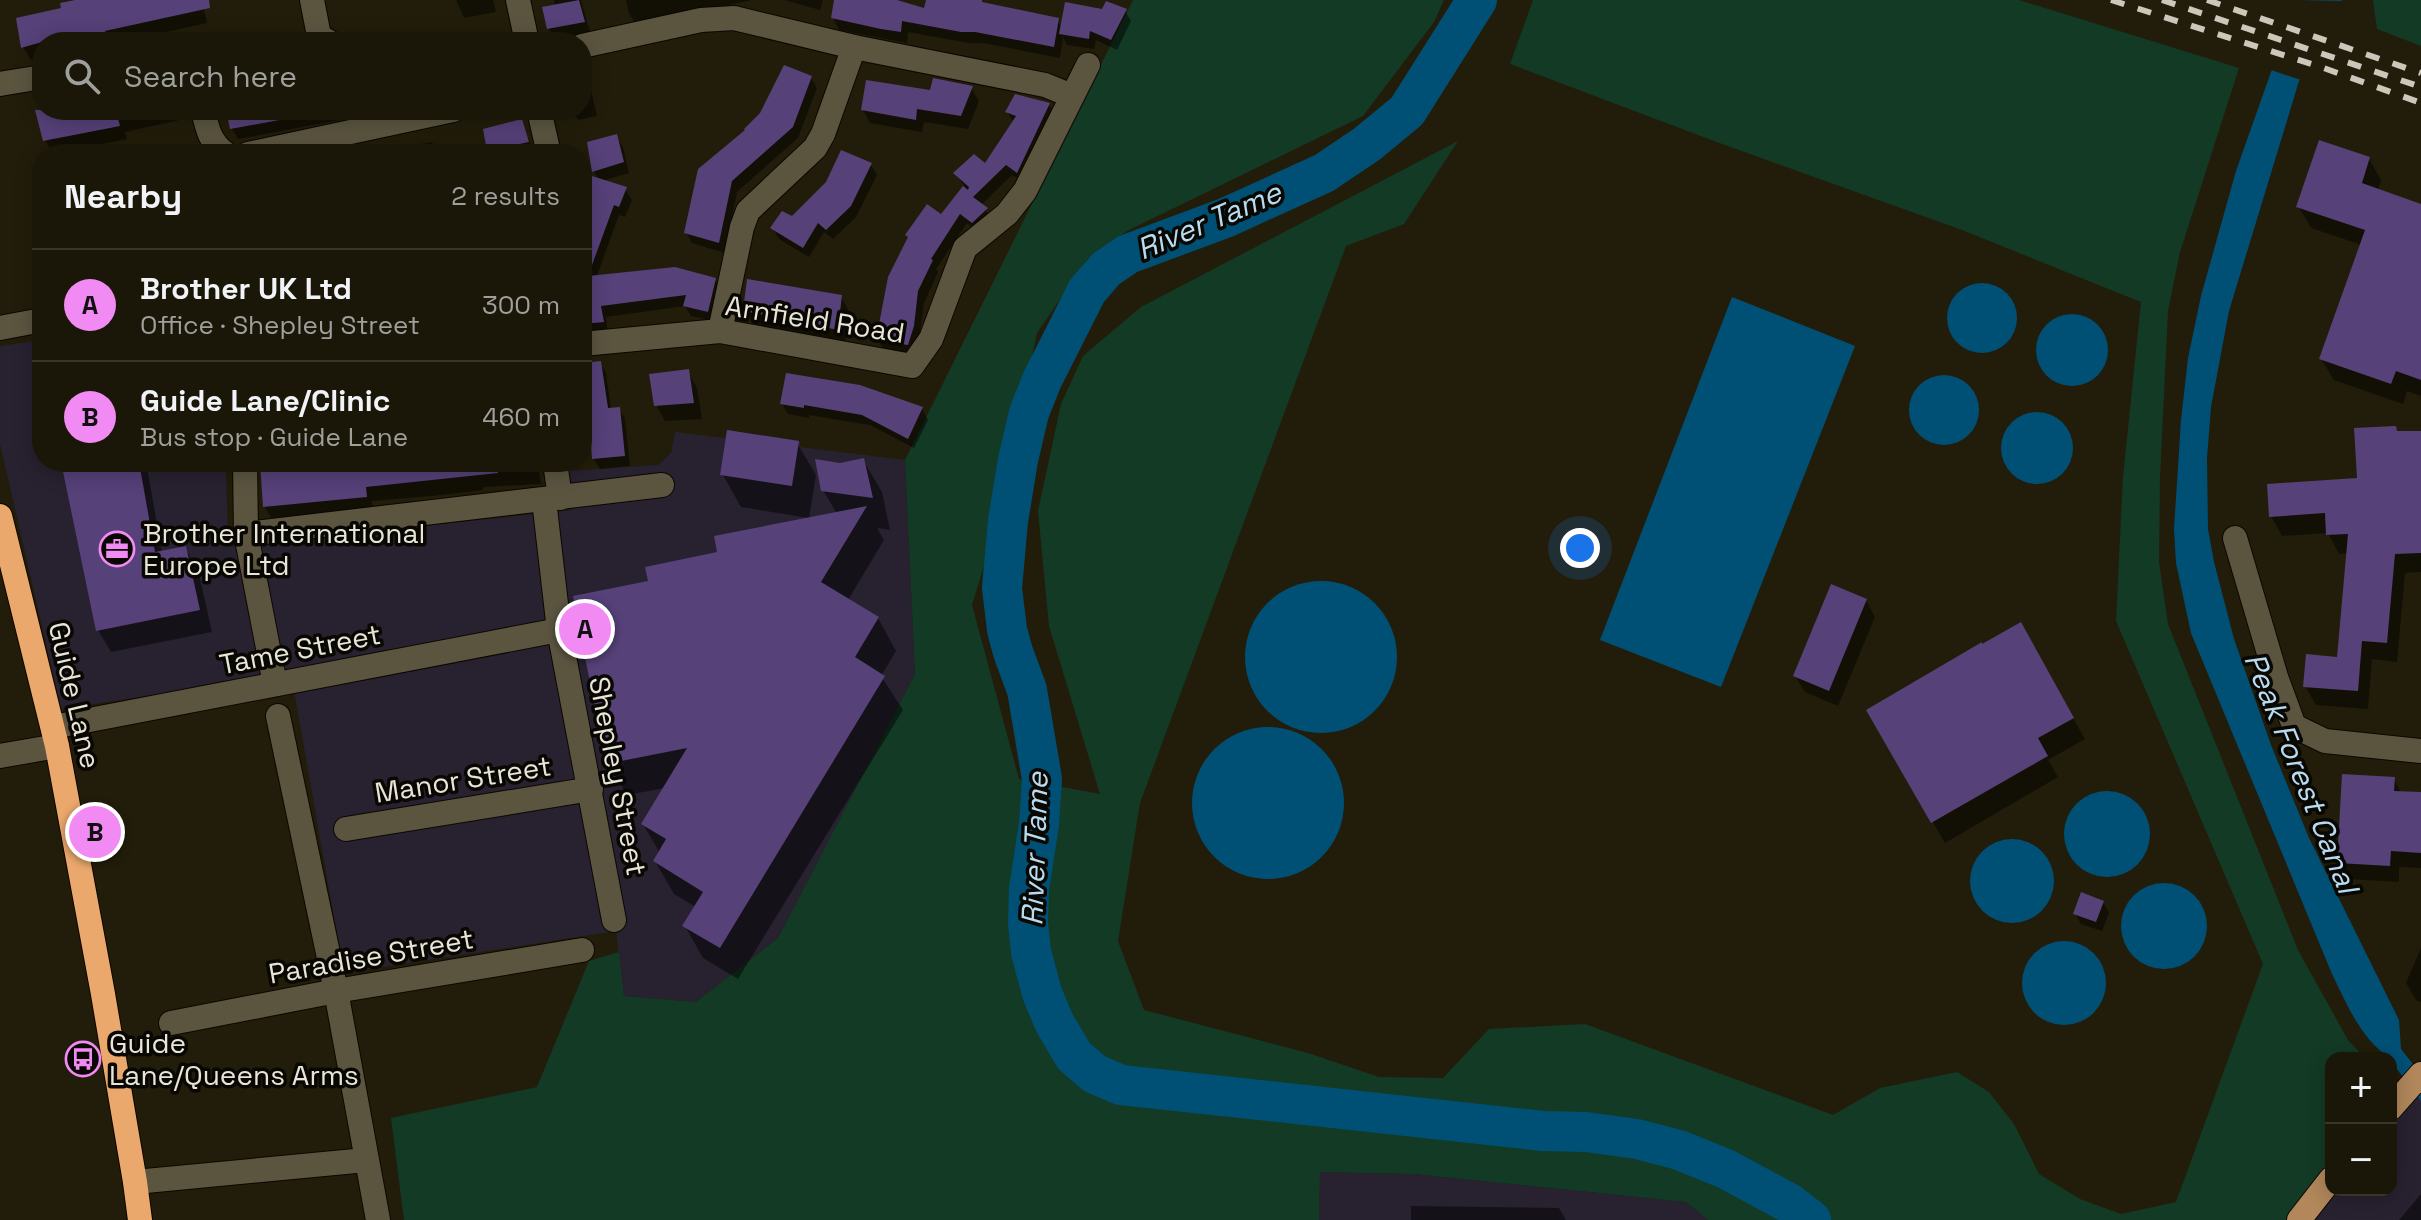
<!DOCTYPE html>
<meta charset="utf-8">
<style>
body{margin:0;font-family:"Space Grotesk",sans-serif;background:#272316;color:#f1f3f6}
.controls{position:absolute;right:24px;bottom:24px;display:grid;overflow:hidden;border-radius:16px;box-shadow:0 4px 20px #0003}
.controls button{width:72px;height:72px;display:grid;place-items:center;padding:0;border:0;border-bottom:2px solid #383529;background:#1a1608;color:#f1f3f6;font:40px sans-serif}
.you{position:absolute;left:1580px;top:548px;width:28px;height:28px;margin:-20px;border:6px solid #fff;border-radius:50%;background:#1a73e8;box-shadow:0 0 0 12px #1a73e833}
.badge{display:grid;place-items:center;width:52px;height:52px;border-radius:50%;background:#f28af3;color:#111;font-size:26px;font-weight:700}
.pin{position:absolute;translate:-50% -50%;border:4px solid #fff;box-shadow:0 2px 8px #0006}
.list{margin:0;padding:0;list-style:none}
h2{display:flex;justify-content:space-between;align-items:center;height:104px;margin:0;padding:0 32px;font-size:34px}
h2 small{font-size:26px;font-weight:400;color:#9f9f9c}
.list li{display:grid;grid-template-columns:52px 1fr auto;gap:24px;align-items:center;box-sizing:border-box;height:112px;padding:0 32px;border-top:2px solid #383529}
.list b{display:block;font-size:30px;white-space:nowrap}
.list p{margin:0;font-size:26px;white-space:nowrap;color:#9f9f9c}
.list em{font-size:26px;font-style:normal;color:#9f9f9c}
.icon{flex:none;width:44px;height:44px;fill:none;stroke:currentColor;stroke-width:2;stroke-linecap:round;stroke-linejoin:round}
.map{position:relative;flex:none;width:2421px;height:1220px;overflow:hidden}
.search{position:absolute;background:#1a1608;box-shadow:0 4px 20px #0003;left:32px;top:32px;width:560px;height:88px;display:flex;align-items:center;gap:20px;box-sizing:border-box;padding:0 28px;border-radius:32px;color:#9f9f9c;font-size:30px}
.panel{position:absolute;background:#1a1608;box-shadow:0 4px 20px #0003;left:32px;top:144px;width:560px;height:328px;border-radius:32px}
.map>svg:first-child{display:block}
.industrial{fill:#282130}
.green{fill:#133a25}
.water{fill:#005076}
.pier{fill:#221d0a}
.shadow{fill:#0007}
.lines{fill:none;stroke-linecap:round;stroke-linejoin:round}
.river{stroke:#005076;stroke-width:40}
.building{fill:#564179}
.minor-casing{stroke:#0c0700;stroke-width:26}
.major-casing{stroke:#0c0700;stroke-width:26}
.highway-casing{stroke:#0c0700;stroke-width:26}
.minor{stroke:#5b5540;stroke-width:24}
.major{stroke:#b1875b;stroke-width:24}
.highway{stroke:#eba86d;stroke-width:24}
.rail{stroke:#cbc8bb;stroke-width:6;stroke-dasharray:14 14;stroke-linecap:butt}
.labels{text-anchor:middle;stroke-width:7;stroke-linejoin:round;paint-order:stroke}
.street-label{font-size:28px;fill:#e7e4d8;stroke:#090702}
.poi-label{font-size:28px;fill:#e7e4d8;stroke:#090702;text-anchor:start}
.water-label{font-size:30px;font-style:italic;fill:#b8dbf2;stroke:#090702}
</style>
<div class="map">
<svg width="2421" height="1220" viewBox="0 0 2421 1220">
<rect width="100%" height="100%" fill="#221d0a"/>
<!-- industrial -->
<g class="industrial">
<path d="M42,340V462H226L228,547L572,510L568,471L658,465L671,453L675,432L725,438L727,430L800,441V447L905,460L915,674L778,938L696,1002L624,996L616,931L344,973L291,674L61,709L0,444V346Z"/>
<path d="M2421,1074V1220H2299L2331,1190H2391V1108Z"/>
<path d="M1320,1172L1414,1174L1686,1202L1708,1220H1319Z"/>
</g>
<!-- green -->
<g class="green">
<path d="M1133,0H1444L1434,22L1363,116L1127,231L1087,260L1037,333L991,543L972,605L1019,779L1100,794L1049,626L1038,511L1061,404L1083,356L1141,307L1458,141L1404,224L1346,246L1140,803L1118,941L1144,1010L1308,1053L1379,1077L1443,1078L1489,1029L1585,1024L1833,1115L1880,1088L1957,1072L1989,1092L2014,1124L2039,1174L2080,1199L2121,1214L2176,1202L2263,964L2116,621L2123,477L2141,302L1962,230L1714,141L1510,64L1533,0H2019L2239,68L2180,252L2168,311L2160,478L2159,562L2168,624L2298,950L2348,1040L2365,1058H2331V1162L2290,1220H1708L1686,1202L1414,1174L1320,1172L1319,1220H404L391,1118L537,1087L589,961L619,952L624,996L696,1002L778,938L915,674L905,460Z"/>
<path d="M2373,0H2421V46L2377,29Z"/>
</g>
<!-- water -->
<g class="water">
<path d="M2305,0H2342L2299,81L2229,311L2211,407L2207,458L2208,529L2214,562L2234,639L2271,745L2309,838L2399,1020L2401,1049L2421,1074V1101L2391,1061V1058C2362,1042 2346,1002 2332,974L2191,633L2176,563L2174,529L2181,420L2188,358L2201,296L2236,171L2271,72Z"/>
<circle cx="1982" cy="318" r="35"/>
<path d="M1732,297L1855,346L1721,687L1600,640Z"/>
<circle cx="2072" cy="350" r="36"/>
<circle cx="1944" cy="410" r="35"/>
<circle cx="2037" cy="448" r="36"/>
<circle cx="1321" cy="657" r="76"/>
<circle cx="1268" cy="803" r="76"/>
<circle cx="2107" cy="834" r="43"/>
<circle cx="2012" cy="881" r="42"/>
<circle cx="2164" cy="926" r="43"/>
<circle cx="2064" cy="983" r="42"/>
</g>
<!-- pier -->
<path class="pier" d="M2300,0L2346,1L2304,81L2268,69Z"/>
<!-- shadow -->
<g class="shadow">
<path d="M84,0H202L207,23L121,42H42V58L31,60L23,47L63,10Z"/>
<path d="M456,0H493L496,12L464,18Z"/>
<path d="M554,0H581L590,32L555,39L549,29L555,6Z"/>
<path d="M626,0H752L636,25L629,13Z"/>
<path d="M784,0H823L820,10Z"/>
<path d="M836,0H890L925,11L928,0H962L1057,20L1062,28L1103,11H1125L1131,21L1117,50L1096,40L1094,49L1067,45L1063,37L1060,58L983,43H969L908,32L907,43L839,30L833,18Z"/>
<path d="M584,75L590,86L597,116L578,120L572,110H582V76Z"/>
<path d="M811,78L817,88L798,138L737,192L725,253L692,243L686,232Z"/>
<path d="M971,88L979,101L968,129L924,122L922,132L870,123L863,110L932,93Z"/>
<path d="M1016,97L1049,105L1055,116L1023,182L1012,175L981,205L992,220L979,233L967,223L936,269L938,272L924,303L919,338L914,355L884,350L878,340L941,217L965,187L955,173L985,166L1014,123L1007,112Z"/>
<path d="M46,110H187L189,118L125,132L127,139L53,154L45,140Z"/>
<path d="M228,110H343L345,119L238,139L232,129Z"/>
<path d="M521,121L534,152L491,154L489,150Z"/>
<path d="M616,137L623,147L629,173L601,181L625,189L632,200L625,217L619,215L596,278L715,280L721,290L714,321L691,316L685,306L606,317L608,333L582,335V211L599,180L594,171Z"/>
<path d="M432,142L438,154H353L378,148L380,151Z"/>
<path d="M2369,159L2381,180L2378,191L2421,206V396L2407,391L2403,404L2334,380L2321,359L2362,245L2311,228L2299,207Z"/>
<path d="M871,165L877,175L856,217L833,239L824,232L809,257L779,239L773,229L792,219L827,183Z"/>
<path d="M41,243H42V281L39,280L32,269Z"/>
<path d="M841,297L849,311L845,343L753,324L746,310Z"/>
<path d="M600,363L606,373L611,409H619L625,419L630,466L600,469L594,459L591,408L582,409V365Z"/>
<path d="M688,372L697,388L702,419L665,421L656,405Z"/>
<path d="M782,404L922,409L928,420L914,448L870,425L809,415V418L788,414Z"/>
<path d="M2398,433H2421V572L2405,573L2397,662L2372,659L2368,709L2316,705L2305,686L2339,659L2348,553L2339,554L2328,533L2282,536L2271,516L2360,480Z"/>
<path d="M797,443L816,475L809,518L741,507L723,475Z"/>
<path d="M863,460L882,492L890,530L877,528L884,540L848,600L878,618L896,651L881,676L903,710L738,979L703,958L685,926L696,907L674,894L655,861L660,853L643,824L665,788L627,795L608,763L650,583L719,554L837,514L823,490L840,465Z"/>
<path d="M63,462H146L162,552L185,548L198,570L212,632L111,652L98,630Z"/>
<path d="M266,462H538L541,484L483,487V490L432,496L372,501L373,511L273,521L265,507Z"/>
<path d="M1866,600L1875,617L1838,706L1805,692L1795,676Z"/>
<path d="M2020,625L2085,739L2048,760L2058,777L1945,843L1868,710Z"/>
<path d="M2394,779L2402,794H2421V868L2399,867V882L2349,879L2339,863Z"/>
<path d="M2103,902L2109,913L2102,931L2081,924L2075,913Z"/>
<path d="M2421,948V1002L2416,1000L2406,983Z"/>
<path d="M2421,1194V1220H2399Z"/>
<path d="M1411,1206L1559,1208L1566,1220H1411Z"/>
</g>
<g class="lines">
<!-- river -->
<path class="river" d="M1477,0L1407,111L1367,144L1324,173L1225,218L1128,254L1106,269L1087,291L1042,380L1029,413L1018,460L1008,521L1002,588L1007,630L1013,652L1027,690L1042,779L1039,824L1029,889L1028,923L1031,952L1042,993L1054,1022L1074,1056L1095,1074L1121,1085L1543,1131L1586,1132L1637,1139L1679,1150L1726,1169L1789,1203L1811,1220"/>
</g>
<!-- building -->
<g class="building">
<path d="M75,0H209L210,8L105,31L106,34L69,41L68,38L42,42L21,48L16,18L61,8L60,3Z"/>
<path d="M579,0L585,22L547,29L542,7Z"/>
<path d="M834,0H897L924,8L926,0H982V2L1059,18L1054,47L975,32H961L902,21L901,32L881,29L831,18Z"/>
<path d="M1106,1L1127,9L1111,40L1090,31L1089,39L1059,34L1065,2L1102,9Z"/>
<path d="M784,65L812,76L793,127L732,181L719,243L684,233L698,169L745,130L744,129L760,113Z"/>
<path d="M933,78L973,86L961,116L917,109L916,120L861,110L866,80L930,90Z"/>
<path d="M1015,94L1050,103L1017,173L1006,165L973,197L988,208L972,223L960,214L931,259L933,260L918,291L914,326L908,345L876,340L888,277L908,237L905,235L927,204L941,214L963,186L968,190L969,187L953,173L974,154L985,163L1016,116L1005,112Z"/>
<path d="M35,110H116L120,126L43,141Z"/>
<path d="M226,110H284L285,119L230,129Z"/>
<path d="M522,119L529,142L487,151L483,129Z"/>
<path d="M617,134L624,162L592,172L587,142Z"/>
<path d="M2319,140L2370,157L2362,183L2421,204V380L2396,371L2391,384L2319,359L2365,230L2296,207Z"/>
<path d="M841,150L872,163L851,206L826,230L818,223L803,248L770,228L782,211L792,216L826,182Z"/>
<path d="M592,176L627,187L619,207L614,205L588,276L675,267L716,278L708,312L683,306L686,295L601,306L604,322L582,324V205Z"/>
<path d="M747,279L842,295L838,330L743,311Z"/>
<path d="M601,361L608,408L620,407L625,456L592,459L588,397L582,398V363Z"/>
<path d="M689,369L694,403L654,406L649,374Z"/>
<path d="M786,373L860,385L923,407L908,439L862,415L804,405V408L780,404Z"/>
<path d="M2396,426L2397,431H2421V553L2395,554L2387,643L2362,641L2358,691L2303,687L2306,654L2337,657L2348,534L2326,535L2325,513L2269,517L2267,484L2357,478L2354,428Z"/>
<path d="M727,430L799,441L792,486L720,475Z"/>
<path d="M864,458L873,498L821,491L815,459L840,463Z"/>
<path d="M61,462H139L155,552L186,546L200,610L96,631Z"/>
<path d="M260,462H497L498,473L366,487L367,497L263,507Z"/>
<path d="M867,506L821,582L879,617L855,657L885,676L720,948L682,926L703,892L653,861L666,839L641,824L687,748L606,764L573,596L648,581L645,567L717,552L714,536Z"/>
<path d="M1831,584L1867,599L1829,691L1793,676Z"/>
<path d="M2021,622L2074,718L2038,738L2048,756L1931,823L1866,710L1982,642V644Z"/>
<path d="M2342,774L2395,777L2394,791L2421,792V853L2391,851L2390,866L2337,863Z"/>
<path d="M2081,892L2104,901L2096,922L2073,914Z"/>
</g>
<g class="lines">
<!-- minor casing -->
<g class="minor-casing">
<g id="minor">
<path d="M312,0L319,36L329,42"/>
<path d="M518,0L527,42"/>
<path d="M582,46L701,20L734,18L854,47L1045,85L1072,96"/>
<path d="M0,84L42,77"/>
<path d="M203,110C207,128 210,143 226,154"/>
<path d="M539,110L549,154"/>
<path d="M248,154L453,110"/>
<path d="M0,328L42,320"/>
<path d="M720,331L742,227L748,211L815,148L823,134L854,47"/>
<path d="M582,344L720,331L912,366L931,339L965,248L1007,214L1025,191L1088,65"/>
<path d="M245,462L246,534L275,684"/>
<path d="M555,462L560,498"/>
<path d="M544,500L559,630L614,920"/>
<path d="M246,534L662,485"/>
<path d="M2235,538L2276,677L2294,726L2325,741L2421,751"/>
<path d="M278,716L336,991L378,1220"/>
<path d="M53,727L559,630"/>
<path d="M0,756L57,746"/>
<path d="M346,829L591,789"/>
<path d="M171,1023L336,991L582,950"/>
<path d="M135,1182L366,1160"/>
</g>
</g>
<!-- major casing -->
<g class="major-casing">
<g id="major">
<path d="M2391,1108L2421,1074"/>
<path d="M2299,1220L2331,1179"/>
</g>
</g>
<!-- highway casing -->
<g class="highway-casing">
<path id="highway" d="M0,516L57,746L103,994L135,1182L140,1220"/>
</g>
<!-- minor -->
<use href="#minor" class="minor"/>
<!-- major -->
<use href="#major" class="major"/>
<!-- highway -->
<use href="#highway" class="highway"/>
<!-- rail -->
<g class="rail">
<path d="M2111,0L2321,67L2421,103"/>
<path d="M2162,0L2421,87"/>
<path d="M2207,0L2421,73"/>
</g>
</g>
<!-- icons -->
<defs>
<g id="office-ring" transform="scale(1.8)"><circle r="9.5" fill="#090702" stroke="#f28af3" stroke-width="1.5"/><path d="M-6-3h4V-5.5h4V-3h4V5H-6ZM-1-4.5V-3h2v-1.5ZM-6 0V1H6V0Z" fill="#f28af3"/></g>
<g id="bus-ring" transform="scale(1.8)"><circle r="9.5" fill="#090702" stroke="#f28af3" stroke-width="1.5"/><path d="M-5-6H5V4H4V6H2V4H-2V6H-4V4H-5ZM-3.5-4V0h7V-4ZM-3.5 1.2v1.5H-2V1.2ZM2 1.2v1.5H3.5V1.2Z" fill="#f28af3"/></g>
</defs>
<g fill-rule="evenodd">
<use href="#office-ring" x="117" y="549"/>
<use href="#bus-ring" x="83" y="1059"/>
</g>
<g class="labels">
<!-- street labels -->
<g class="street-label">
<text transform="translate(815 319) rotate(9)" y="10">Arnfield Road</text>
<text transform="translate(300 649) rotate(-11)" y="10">Tame Street</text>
<text transform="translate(75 695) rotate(77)" y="10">Guide Lane</text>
<text transform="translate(618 776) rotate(79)" y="10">Shepley Street</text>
<text transform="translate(463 779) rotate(-9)" y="10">Manor Street</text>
<text transform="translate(371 956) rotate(-10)" y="10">Paradise Street</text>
</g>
<!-- poi labels -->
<g class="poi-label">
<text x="143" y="543">Brother International<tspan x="143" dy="32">Europe Ltd</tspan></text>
<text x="109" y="1053">Guide<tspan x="109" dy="32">Lane/Queens Arms</tspan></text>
</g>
<!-- water labels -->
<g class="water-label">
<text transform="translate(1209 221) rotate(-23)" y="10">River Tame</text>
<text transform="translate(2301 773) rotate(68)" y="10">Peak Forest Canal</text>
<text transform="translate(1035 849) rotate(-88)" y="10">River Tame</text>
</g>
</g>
</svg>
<div class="controls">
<button>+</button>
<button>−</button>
</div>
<div class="you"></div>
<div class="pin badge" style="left:585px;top:629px">A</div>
<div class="pin badge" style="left:95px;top:832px">B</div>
<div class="search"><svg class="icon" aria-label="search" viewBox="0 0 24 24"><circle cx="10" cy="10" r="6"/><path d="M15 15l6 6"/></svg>Search here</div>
<section class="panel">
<h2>Nearby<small>2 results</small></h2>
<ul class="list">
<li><span class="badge">A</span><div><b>Brother UK Ltd</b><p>Office · Shepley Street</p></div><em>300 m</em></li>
<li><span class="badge">B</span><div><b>Guide Lane/Clinic</b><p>Bus stop · Guide Lane</p></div><em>460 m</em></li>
</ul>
</section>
</div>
